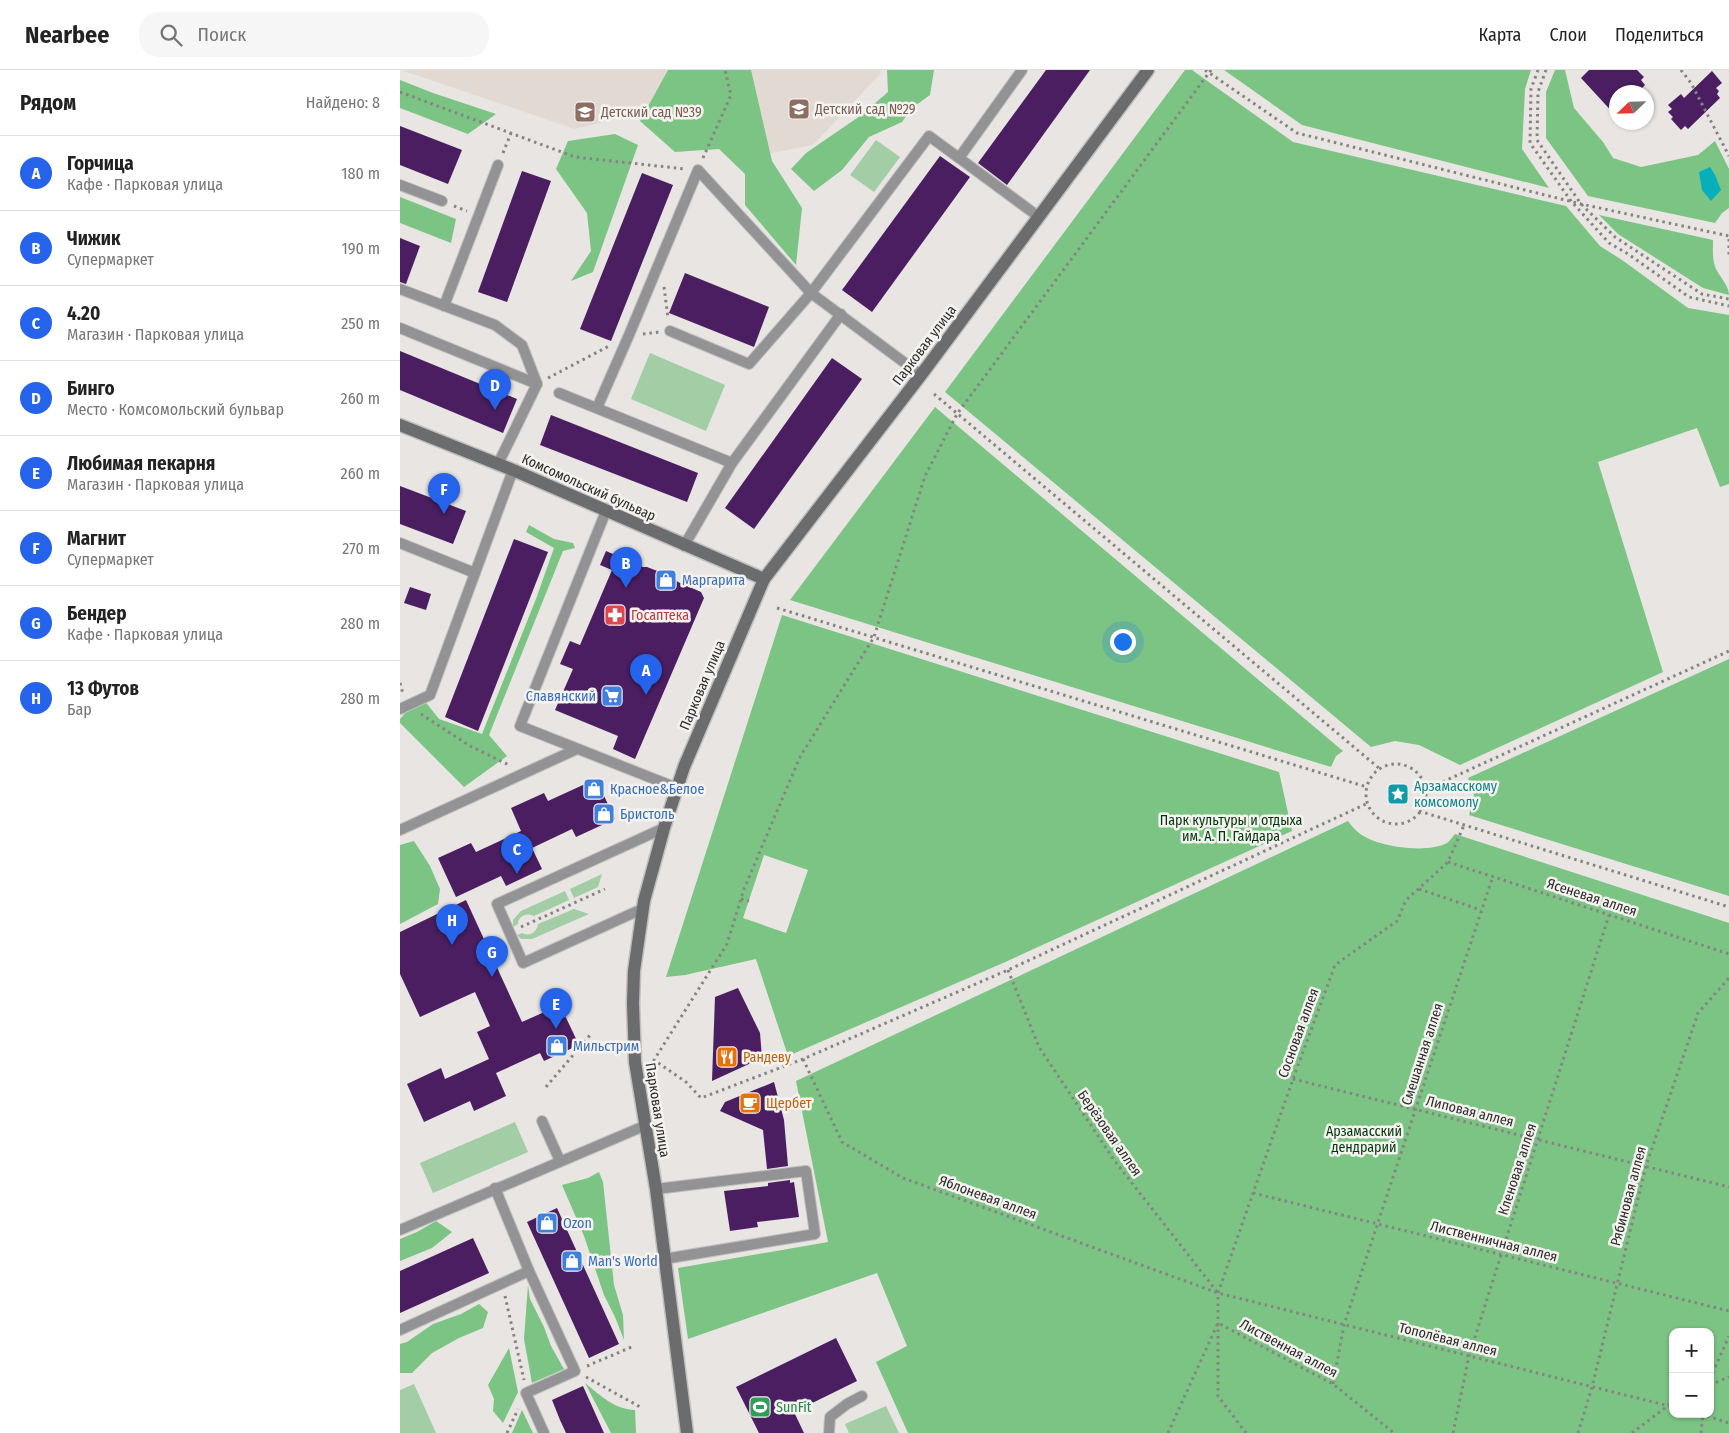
<!DOCTYPE html>
<html lang="ru">
<meta charset="utf-8">
<style>
body{margin:0;font-family:"Fira Sans Condensed",sans-serif;background:#f6f6f6;color:#222}
.controls{position:absolute;right:15px;bottom:15px;display:grid;overflow:hidden;border-radius:10px;box-shadow:0 1px 4px #0004}
.controls button{width:45px;height:45px;display:grid;place-items:center;padding:0;border:0;border-bottom:1px solid #e0e0e0;background:#fff;color:#222;font:25px sans-serif}
.compass{position:absolute;left:1209px;top:15px;width:45px;height:45px;border-radius:50%;background:#fff;box-shadow:0 1px 4px #0004;rotate:247deg}
.you{position:absolute;left:722px;top:571px;width:18px;height:18px;margin:-12px;border:4px solid #fff;border-radius:50%;background:#1a73e8;box-shadow:0 0 0 8px #1a73e833}
.badge{display:grid;place-items:center;width:32px;height:32px;border-radius:50%;background:#2563eb;color:#fff;font-size:16px;font-weight:700}
.pin{position:absolute;translate:-50% -41px;filter:drop-shadow(0 1px 2px #0008)}
.pin::after{content:'';position:absolute;top:26px;width:18px;height:15px;background:inherit;clip-path:polygon(0 0,100% 0,50% 100%)}
.list{margin:0;padding:0;list-style:none}
h2{display:flex;justify-content:space-between;align-items:center;height:65px;margin:0;padding:0 20px;font-size:21px}
h2 small{font-size:16px;font-weight:400;color:#767676}
.list li{display:grid;grid-template-columns:32px 1fr auto;gap:15px;align-items:center;box-sizing:border-box;height:75px;padding:0 20px;border-top:1px solid #e0e0e0}
.list b{display:block;font-size:19px;white-space:nowrap}
.list p{margin:0;font-size:16px;white-space:nowrap;color:#767676}
.list em{font-size:16px;font-style:normal;color:#767676}
.icon{flex:none;width:28px;height:28px;fill:none;stroke:currentColor;stroke-width:2;stroke-linecap:round;stroke-linejoin:round}
.map{position:relative;flex:none;width:1329px;height:1363px;overflow:hidden}
header{display:flex;align-items:center;gap:30px;box-sizing:border-box;height:70px;padding:0 25px;background:#fff;border-bottom:1px solid #e0e0e0}
header strong{font-size:24px}
nav{display:flex;gap:28px;margin-inline-start:auto;font-size:18px}
.search{width:350px;height:45px;background:#f6f6f6;display:flex;align-items:center;gap:12px;box-sizing:border-box;padding:0 18px;border-radius:20px;color:#767676;font-size:19px}
main{display:flex}
aside{flex:1;background:#fff}
.map>svg:first-child{display:block}
.built{fill:#e2dad2}
.green{fill:#a2cda5}
.forest{fill:#7bc484;fill-rule:evenodd}
.water{fill:#05b0bc}
.building{fill:#4a1e60}
.lines{fill:none;stroke-linecap:round;stroke-linejoin:round}
.lane-casing{stroke:#c2c0be;stroke-width:12}
.secondary-casing{stroke:#c2c0be;stroke-width:15}
.path{stroke:#868482;stroke-width:3;stroke-dasharray:2.5 4;stroke-linecap:butt}
.lane{stroke:#939395;stroke-width:10}
.secondary{stroke:#6b6c6e;stroke-width:12}
.labels{text-anchor:middle;stroke-width:5;stroke-linejoin:round;paint-order:stroke}
.education-label{font-size:14px;fill:#785e54;stroke:#f5f3f0;text-anchor:start}
.street-label{font-size:14px;fill:#2c2b2a;stroke:#f5f3f0}
.shop-label{font-size:14px;fill:#366cbe;stroke:#f5f3f0;text-anchor:start}
.health-label{font-size:14px;fill:#be3a42;stroke:#f5f3f0;text-anchor:start}
.culture-label{font-size:14px;fill:#0d838f;stroke:#f5f3f0;text-anchor:start}
.park-label{font-size:14px;fill:#00350c;stroke:#f5f3f0}
.food-label{font-size:14px;fill:#c56008;stroke:#f5f3f0;text-anchor:start}
.leisure-label{font-size:14px;fill:#27864d;stroke:#f5f3f0;text-anchor:start}
</style>
<header>
<strong>Nearbee</strong>
<div class="search"><svg class="icon" aria-label="search" viewBox="0 0 24 24"><circle cx="10" cy="10" r="6"/><path d="M15 15l6 6"/></svg>Поиск</div>
<nav><a>Карта</a><a>Слои</a><a>Поделиться</a></nav>
</header>
<main>
<aside>
<h2>Рядом<small>Найдено: 8</small></h2>
<ul class="list">
<li><span class="badge">A</span><div><b>Горчица</b><p>Кафе · Парковая улица</p></div><em>180 m</em></li>
<li><span class="badge">B</span><div><b>Чижик</b><p>Супермаркет</p></div><em>190 m</em></li>
<li><span class="badge">C</span><div><b>4.20</b><p>Магазин · Парковая улица</p></div><em>250 m</em></li>
<li><span class="badge">D</span><div><b>Бинго</b><p>Место · Комсомольский бульвар</p></div><em>260 m</em></li>
<li><span class="badge">E</span><div><b>Любимая пекарня</b><p>Магазин · Парковая улица</p></div><em>260 m</em></li>
<li><span class="badge">F</span><div><b>Магнит</b><p>Супермаркет</p></div><em>270 m</em></li>
<li><span class="badge">G</span><div><b>Бендер</b><p>Кафе · Парковая улица</p></div><em>280 m</em></li>
<li><span class="badge">H</span><div><b>13 Футов</b><p>Бар</p></div><em>280 m</em></li>
</ul>
</aside>
<div class="map">
<svg width="1329" height="1363" viewBox="0 0 1329 1363">
<rect width="100%" height="100%" fill="#e8e5e3"/>
<!-- built -->
<g class="built">
<path d="M1,0H311L317,24L175,59Z"/>
<path d="M341,0H480L481,3L413,75L361,85Z"/>
</g>
<!-- green -->
<g class="green">
<path d="M476,70L500,87L474,122L450,105Z"/>
<path d="M250,283L325,315L306,361L231,329Z"/>
<path d="M202,804L198,817L174,828L170,819Z"/>
<path d="M165,821L169,830L134,846C127,842 118,846 118,854L113,857V850L121,841Z"/>
<path d="M174,839L189,844L132,869H121L117,865L122,863C130,867 137,862 138,854Z"/>
<path d="M115,1052L128,1082L33,1123L20,1093Z"/>
<path d="M14,1314L36,1363H0V1320Z"/>
<path d="M486,1336L499,1363H449L445,1354Z"/>
</g>
<!-- forest -->
<g class="forest">
<path d="M268,0H351L372,91L402,138L396,195L345,135V104L319,79L275,82L240,51Z"/>
<path d="M487,0H534L530,25L512,38L502,52L469,67L442,100L414,121L391,99L406,83L460,46L488,22Z"/>
<path d="M785,0H792L893,72L1166,136L1200,176L1222,190L1288,238L1329,245V414L1320,417L1297,358L1198,392L1263,602L1060,695L1019,675L995,671L971,677L545,322Z"/>
<path d="M824,0H1131L1125,19L1122,79L1149,118L902,55Z"/>
<path d="M1155,0H1165L1174,38L1203,72L1213,88L1241,97L1298,85L1315,71L1329,99V138L1322,143L1315,153L1188,126L1146,68V22Z"/>
<path d="M0,10L33,23L96,44L68,64L0,38Z"/>
<path d="M215,64L238,75L193,202L171,211L191,181L187,143L156,99L168,71Z"/>
<path d="M0,127L56,149L51,173L0,153Z"/>
<path d="M1199,145L1313,170C1313,180 1312,189 1316,199C1320,207 1329,216 1329,225L1303,218L1218,164Z"/>
<path d="M535,337L943,681L936,686L931,697L390,530Z"/>
<path d="M129,455L154,469L173,473L175,478L163,481L89,665L107,686L64,717L0,653V649L20,625L39,649L82,664L136,529L154,478L126,462Z"/>
<path d="M382,545L879,702L892,761L603,893L388,986L356,889L285,905L266,907ZM364,785L408,800L386,863L343,848Z"/>
<path d="M1329,589V826L1069,745L1074,725L1068,708Z"/>
<path d="M948,751C951,755 955,760 959,763C976,777 1027,784 1047,773C1050,771 1052,767 1055,764L1329,853V1363H508L476,1292L507,1276L477,1203L288,1269L278,1198L428,1172L396,1011ZM1273,1262H1310V1344H1273Z"/>
<path d="M14,771L30,796L40,819L38,834L0,854V775Z"/>
<path d="M199,1102L203,1112L214,1215L223,1245L224,1270L215,1247L204,1225L184,1166L162,1115L188,1108Z"/>
<path d="M36,1151L52,1162L32,1178L0,1191V1169L17,1162Z"/>
<path d="M128,1215L130,1229L144,1257L151,1276L164,1299L132,1313L124,1269Z"/>
<path d="M79,1234L88,1242L83,1258L59,1268L32,1283L12,1303H0V1274L7,1272L33,1254L61,1244Z"/>
<path d="M109,1278L118,1322L103,1353L93,1341L94,1329L88,1315Z"/>
<path d="M185,1313C201,1326 214,1339 235,1340L236,1363H211Z"/>
<path d="M122,1340L133,1363H112Z"/>
</g>
<!-- water -->
<path class="water" d="M1310,97L1315,105L1321,120L1311,131L1302,120L1299,102Z"/>
<!-- building -->
<g class="building">
<path d="M646,0H690L607,115L578,93Z"/>
<path d="M1189,0H1237L1244,7L1241,10L1245,15L1238,22H1216V46L1181,8Z"/>
<path d="M1312,1L1322,13L1316,18L1319,21L1317,24L1320,28L1288,59L1285,56L1281,60L1271,49L1273,47L1268,42L1272,39L1268,35L1281,24L1284,28Z"/>
<path d="M0,56L62,80L48,114L0,95Z"/>
<path d="M540,86L570,107L472,242L442,220Z"/>
<path d="M122,101L151,111L107,232L78,222Z"/>
<path d="M242,103L273,115L211,271L180,259Z"/>
<path d="M0,168L20,176L6,214L0,212Z"/>
<path d="M285,203L369,237L354,277L269,243Z"/>
<path d="M0,281L117,329L103,363L0,320Z"/>
<path d="M432,288L462,309L354,459L325,438Z"/>
<path d="M151,345L298,403L287,432L140,375Z"/>
<path d="M0,416L66,441L53,474L0,454Z"/>
<path d="M114,469L148,482L78,661L45,647Z"/>
<path d="M206,481L243,497H247L273,507L278,512L301,522L304,528L235,689L213,679L218,666L155,640L173,599L160,594L170,571L180,575L212,500L200,495Z"/>
<path d="M10,517L31,524L26,540L4,533Z"/>
<path d="M196,709L215,749L176,767L172,759L132,778L142,799L106,816L101,806L56,827L38,788L71,773L76,782L121,761L111,738L144,723L148,731Z"/>
<path d="M66,830L122,952L160,935L179,975L144,991L140,983L96,1003L106,1026L74,1041L70,1031L24,1052L7,1014L41,998L45,1009L89,989L77,962L90,956L75,922L20,947L0,904V862Z"/>
<path d="M338,918L360,963L362,988L312,1011L315,927Z"/>
<path d="M374,1012L384,1050L388,1096L367,1099L363,1060L320,1041L325,1032Z"/>
<path d="M390,1110V1113L394,1112L399,1147L357,1152L358,1157L330,1161L324,1121L368,1116V1113Z"/>
<path d="M157,1138L219,1274L189,1288L127,1152Z"/>
<path d="M73,1168L89,1203L0,1243V1201Z"/>
<path d="M436,1268L457,1311L394,1342L404,1363H359L336,1317Z"/>
<path d="M183,1316L204,1363H166L160,1350L152,1330Z"/>
</g>
<g class="lines">
<!-- lane casing -->
<g class="lane-casing">
<g id="lane">
<path d="M559,88L639,147"/>
<path d="M0,115L42,131"/>
<path d="M0,219L95,255L122,275L137,314L98,394"/>
<path d="M44,236L98,95"/>
<path d="M0,258L137,314"/>
<path d="M521,305L411,223L529,66L559,88L622,0"/>
<path d="M159,323L332,393L441,244"/>
<path d="M197,338L229,265L298,100L411,223L349,294L270,261"/>
<path d="M206,441L120,656L277,718"/>
<path d="M0,473L75,503"/>
<path d="M284,476L332,393"/>
<path d="M0,639L30,625L113,400"/>
<path d="M0,760L177,679"/>
<path d="M242,839L123,893L97,834L264,758"/>
<path d="M142,1051L160,1091"/>
<path d="M95,1118L129,1201L175,1301L126,1323L144,1363"/>
<path d="M256,1119L406,1101L415,1164L264,1189"/>
<path d="M0,1160L244,1056"/>
<path d="M0,1260L129,1201"/>
<path d="M429,1363L430,1347L447,1334L462,1326"/>
</g>
</g>
<!-- secondary casing -->
<g class="secondary-casing">
<g id="secondary">
<path d="M0,355L113,400L364,509"/>
<path d="M287,1363L256,1119L235,992L233,933L234,901L244,831L264,758L284,697L364,509L521,305L748,0"/>
</g>
</g>
<!-- path -->
<g class="path">
<path d="M805,0L897,63L1181,134L1329,166"/>
<path d="M811,0L557,344L525,406L474,567L400,687L344,819L327,874L254,990L286,1012L301,1028L403,989L608,900L968,733"/>
<path d="M1138,0L1131,19L1130,73L1171,131L1209,173L1228,184L1289,227L1329,236"/>
<path d="M1146,0L1138,22L1137,70L1181,134L1215,167L1302,224L1329,229"/>
<path d="M1281,0L1291,13L1329,86"/>
<path d="M0,22L175,87L285,99"/>
<path d="M103,83L111,63"/>
<path d="M303,88L331,25L325,0"/>
<path d="M54,136L67,141"/>
<path d="M1329,169V186"/>
<path d="M264,217L268,248"/>
<path d="M243,264L259,262"/>
<path d="M148,308L209,276"/>
<path d="M534,324L980,699"/>
<path d="M377,538L967,717"/>
<path d="M0,613L3,624"/>
<path d="M21,644L70,676L111,696"/>
<circle cx="996" cy="724" r="30"/>
<path d="M1025,720L1329,581"/>
<path d="M1019,741L1329,837"/>
<path d="M1048,792L1329,884"/>
<path d="M1019,819L1081,840"/>
<path d="M341,829L349,831"/>
<path d="M121,857L205,819"/>
<path d="M608,900L639,977L714,1090L818,1223"/>
<path d="M403,989L442,1072L503,1108L818,1223L1273,1337"/>
<path d="M893,1009L1329,1117"/>
<path d="M146,1017L191,964"/>
<path d="M853,1123L1329,1241"/>
<path d="M105,1226L124,1310"/>
<path d="M187,1296L234,1276"/>
<path d="M186,1307L242,1338"/>
<path d="M1310,1309L1329,1266"/>
<path d="M933,1314L944,1255L1093,806"/>
<path d="M1310,1315L1329,1307"/>
<path d="M1301,1344L1329,1353"/>
<path d="M107,1363L118,1339"/>
<path d="M768,1363L818,1253L933,1314L994,1363"/>
<path d="M846,1363L818,1326V1223L893,1009L935,895L997,851L1006,830L1048,792L1064,755"/>
<path d="M1053,1363L1069,1286L1209,845"/>
<path d="M1178,1363L1192,1317L1246,1096L1298,943L1329,908"/>
<path d="M1232,1363L1273,1332"/>
<path d="M1301,1363L1303,1344"/>
</g>
<!-- lane -->
<use href="#lane" class="lane"/>
<!-- secondary -->
<use href="#secondary" class="secondary"/>
</g>
<!-- icons -->
<defs>
<g id="school-square" transform="scale(1.125)"><rect x="-9" y="-9" width="18" height="18" rx="4" fill="#8d6e63" stroke="#f5f3f0"/><path d="M0-5L7-2L0 1L-7-2ZM-4 1L0 2.5L4 1V4Q0 6-4 4Z" fill="#fff"/></g>
<g id="shop-square" transform="scale(1.125)"><rect x="-9" y="-9" width="18" height="18" rx="4" fill="#3f7fe0" stroke="#f5f3f0"/><path d="M-5-2.5h2.3a2.7 3.5 0 0 1 5.4 0H5L5.5 6h-11ZM-1.5-2.5h3a1.5 2.3 0 0 0-3 0Z" fill="#fff"/></g>
<g id="pharmacy-square" transform="scale(1.125)"><rect x="-9" y="-9" width="18" height="18" rx="4" fill="#e0444e" stroke="#f5f3f0"/><path d="M-2-6h4v4h4v4h-4v4h-4v-4h-4v-4h4Z" fill="#fff"/></g>
<g id="supermarket-square" transform="scale(1.125)"><rect x="-9" y="-9" width="18" height="18" rx="4" fill="#3f7fe0" stroke="#f5f3f0"/><path d="M-6-5.5h2.5l.6 2H6L4.5 2H-2.5L-4.4-4H-6ZM-1.5 3.2a1.3 1.3 0 1 0 .1 0ZM3 3.2a1.3 1.3 0 1 0 .1 0Z" fill="#fff"/></g>
<g id="sight-square" transform="scale(1.125)"><rect x="-9" y="-9" width="18" height="18" rx="4" fill="#0f9aa8" stroke="#f5f3f0"/><path d="M0-6L1.8-2.2L6-1.7L2.9 1.2L3.7 5.4L0 3.3L-3.7 5.4L-2.9 1.2L-6-1.7L-1.8-2.2Z" fill="#fff"/></g>
<g id="restaurant-square" transform="scale(1.125)"><rect x="-9" y="-9" width="18" height="18" rx="4" fill="#e8710a" stroke="#f5f3f0"/><path d="M-5-6h1v4h1v-4h1v4h1v-4h1v5L-1.5 .5V6h-2V.5L-5-1ZM5-6V6H3V1.5H1.5Q1.5-4 5-6Z" fill="#fff"/></g>
<g id="cafe-square" transform="scale(1.125)"><rect x="-9" y="-9" width="18" height="18" rx="4" fill="#e8710a" stroke="#f5f3f0"/><path d="M-5.5-4.5H6V0H3Q3 3.5 0 3.5H-2.5Q-5.5 3.5-5.5 0ZM3-3.2v2h1.7v-2ZM-6 4.5H4V6H-6Z" fill="#fff"/></g>
<g id="stadium-square" transform="scale(1.125)"><rect x="-9" y="-9" width="18" height="18" rx="4" fill="#2e9e5b" stroke="#f5f3f0"/><path d="M0-5a6.5 5 0 1 0 0 10a6.5 5 0 1 0 0-10ZM-3.5-1.8h7v3.6h-7Z" fill="#fff"/></g>
</defs>
<g fill-rule="evenodd">
<use href="#school-square" x="399" y="39"/>
<use href="#school-square" x="185" y="42"/>
<use href="#shop-square" x="266" y="510"/>
<use href="#pharmacy-square" x="215" y="545"/>
<use href="#supermarket-square" x="212" y="626"/>
<use href="#shop-square" x="194" y="719"/>
<use href="#sight-square" x="998" y="724"/>
<use href="#shop-square" x="204" y="744"/>
<use href="#shop-square" x="157" y="976"/>
<use href="#restaurant-square" x="327" y="987"/>
<use href="#cafe-square" x="350" y="1033"/>
<use href="#shop-square" x="147" y="1153"/>
<use href="#shop-square" x="172" y="1191"/>
<use href="#stadium-square" x="360" y="1337"/>
</g>
<g class="labels">
<!-- education labels -->
<g class="education-label">
<text x="415" y="44">Детский сад №29</text>
<text x="201" y="47">Детский сад №39</text>
</g>
<!-- street labels -->
<g class="street-label">
<text transform="translate(524 275) rotate(-53)" y="5">Парковая улица</text>
<text transform="translate(189 417) rotate(24)" y="5">Комсомольский бульвар</text>
<text transform="translate(302 615) rotate(-67)" y="5">Парковая улица</text>
<text transform="translate(1192 827) rotate(18)" y="5">Ясеневая аллея</text>
<text transform="translate(898 963) rotate(-70)" y="5">Сосновая аллея</text>
<text transform="translate(1022 984) rotate(-72)" y="5">Смешанная аллея</text>
<text transform="translate(258 1040) rotate(81)" y="5">Парковая улица</text>
<text transform="translate(1070 1041) rotate(14)" y="5">Липовая аллея</text>
<text transform="translate(710 1063) rotate(55)" y="5">Берёзовая аллея</text>
<text transform="translate(1117 1099) rotate(-72)" y="5">Кленовая аллея</text>
<text transform="translate(1228 1126) rotate(-75)" y="5">Рябиновая аллея</text>
<text transform="translate(588 1127) rotate(20)" y="5">Яблоневая аллея</text>
<text transform="translate(1094 1171) rotate(14)" y="5">Лиственничная аллея</text>
<text transform="translate(1048 1269) rotate(14)" y="5">Тополёвая аллея</text>
<text transform="translate(889 1278) rotate(28)" y="5">Лиственная аллея</text>
</g>
<!-- shop labels -->
<g class="shop-label">
<text x="282" y="515">Маргарита</text>
<text x="196" y="631" text-anchor="end">Славянский</text>
<text x="210" y="724">Красное&amp;Белое</text>
<text x="220" y="749">Бристоль</text>
<text x="173" y="981">Мильстрим</text>
<text x="163" y="1158">Ozon</text>
<text x="188" y="1196">Man's World</text>
</g>
<!-- health labels -->
<g class="health-label">
<text x="231" y="550">Госаптека</text>
</g>
<!-- culture labels -->
<g class="culture-label">
<text x="1014" y="721">Арзамасскому<tspan x="1014" dy="16">комсомолу</tspan></text>
</g>
<!-- park labels -->
<g class="park-label">
<text x="831" y="755">Парк культуры и отдыха<tspan x="831" dy="16">им. А. П. Гайдара</tspan></text>
<text x="964" y="1066">Арзамасский<tspan x="964" dy="16">дендрарий</tspan></text>
</g>
<!-- food labels -->
<g class="food-label">
<text x="343" y="992">Рандеву</text>
<text x="366" y="1038">Щербет</text>
</g>
<!-- leisure labels -->
<g class="leisure-label">
<text x="376" y="1342">SunFit</text>
</g>
</g>
</svg>
<div class="controls">
<button>+</button>
<button>−</button>
</div>
<svg class="compass" viewBox="-18 -18 36 36"><path d="M0-13l5 13h-10z" fill="#e53935"/><path d="M0 13l5-13h-10z" fill="#767676"/></svg>
<div class="you"></div>
<div class="pin badge" style="left:246px;top:625px">A</div>
<div class="pin badge" style="left:226px;top:518px">B</div>
<div class="pin badge" style="left:117px;top:804px">C</div>
<div class="pin badge" style="left:95px;top:340px">D</div>
<div class="pin badge" style="left:156px;top:959px">E</div>
<div class="pin badge" style="left:44px;top:444px">F</div>
<div class="pin badge" style="left:92px;top:907px">G</div>
<div class="pin badge" style="left:52px;top:875px">H</div>
</div>
</main>
